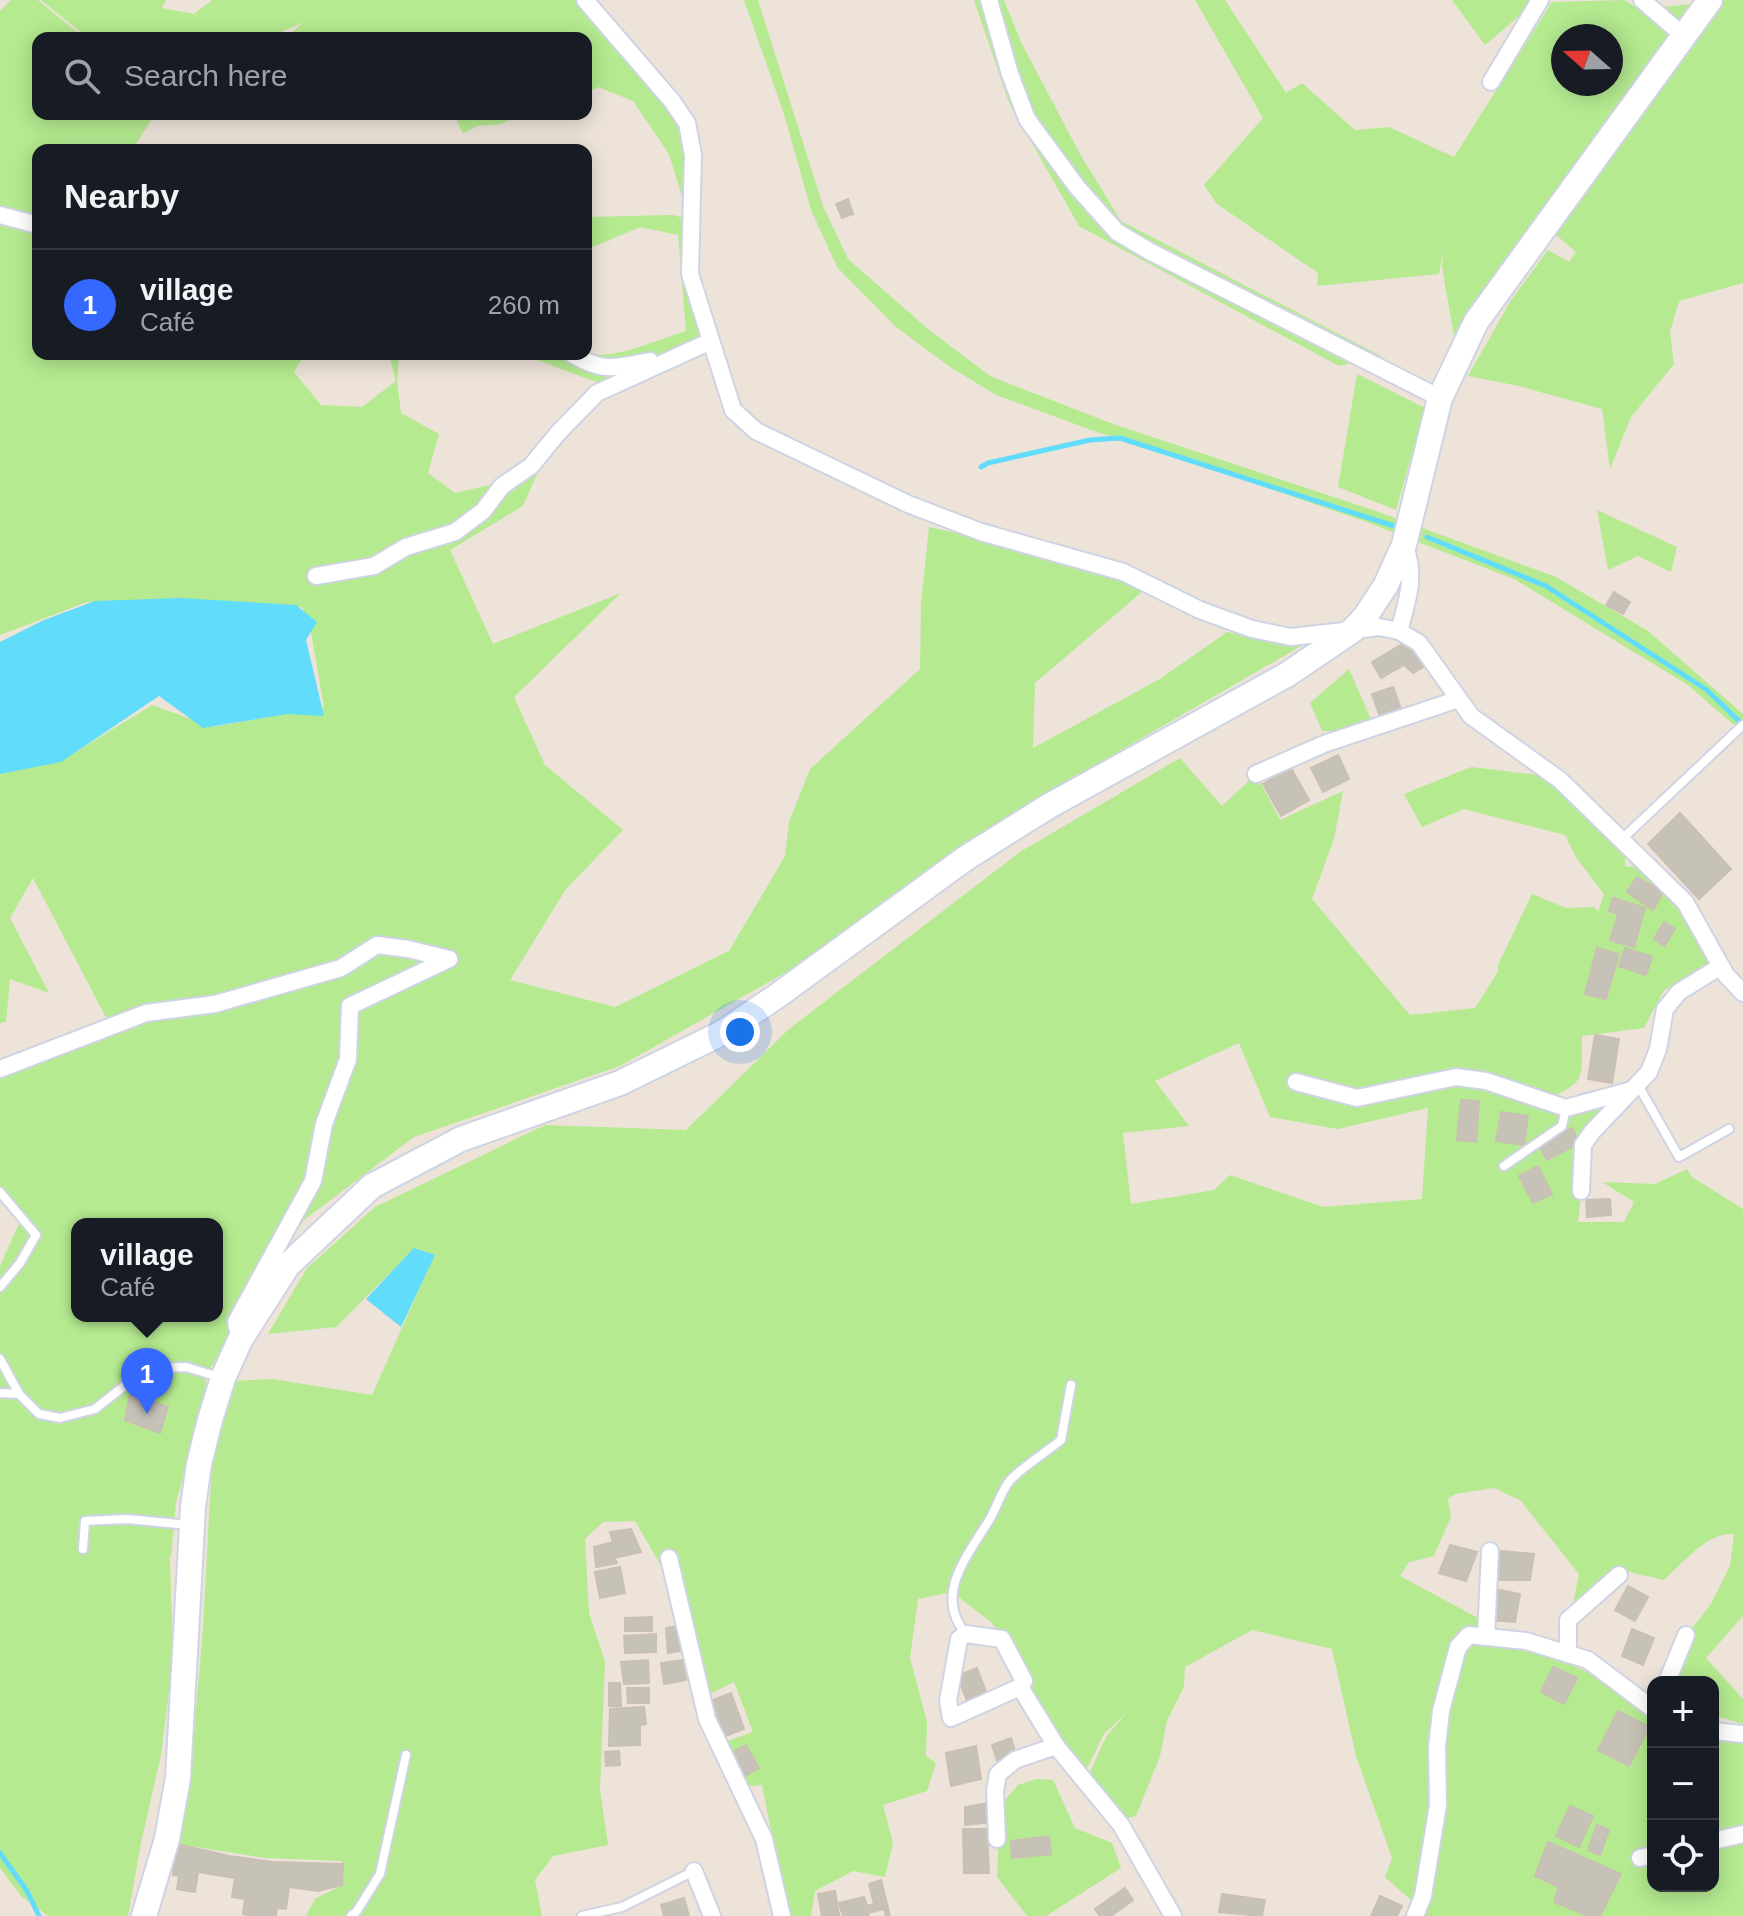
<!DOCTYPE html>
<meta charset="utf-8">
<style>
body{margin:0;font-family:Helvetica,sans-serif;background:#242831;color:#f1f3f6}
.controls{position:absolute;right:24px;bottom:24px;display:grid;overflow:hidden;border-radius:16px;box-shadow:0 4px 20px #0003}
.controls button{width:72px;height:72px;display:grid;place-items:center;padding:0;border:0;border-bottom:2px solid #363941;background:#171b24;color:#f1f3f6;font:40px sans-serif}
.compass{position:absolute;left:1551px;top:24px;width:72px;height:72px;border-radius:50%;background:#171b24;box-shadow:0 4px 20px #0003;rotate:290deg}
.you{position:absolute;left:740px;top:1032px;width:28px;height:28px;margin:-20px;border:6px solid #fff;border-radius:50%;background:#1a73e8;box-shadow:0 0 0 12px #1a73e833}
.badge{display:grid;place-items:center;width:52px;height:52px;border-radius:50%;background:#3568ff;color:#fff;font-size:26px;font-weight:700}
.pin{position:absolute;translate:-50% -66px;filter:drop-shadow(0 2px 4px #0008)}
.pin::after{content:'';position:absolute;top:42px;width:28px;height:24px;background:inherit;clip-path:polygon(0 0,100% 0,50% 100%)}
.popup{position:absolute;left:71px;top:1218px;width:152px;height:104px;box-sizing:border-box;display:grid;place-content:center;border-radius:16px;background:#171b24;filter:drop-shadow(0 2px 6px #0005);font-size:26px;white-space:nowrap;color:#9ea1a6}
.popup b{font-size:30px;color:#f1f3f6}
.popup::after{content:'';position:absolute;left:50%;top:100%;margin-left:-16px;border:16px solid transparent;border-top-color:#171b24}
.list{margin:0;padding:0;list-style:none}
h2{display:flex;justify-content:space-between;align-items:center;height:104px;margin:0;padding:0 32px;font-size:34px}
h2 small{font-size:26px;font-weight:400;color:#9ea1a6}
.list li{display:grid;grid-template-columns:52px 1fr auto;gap:24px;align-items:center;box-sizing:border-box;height:112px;padding:0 32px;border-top:2px solid #363941}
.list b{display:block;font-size:30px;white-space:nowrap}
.list p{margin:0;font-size:26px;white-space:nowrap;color:#9ea1a6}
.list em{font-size:26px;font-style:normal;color:#9ea1a6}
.icon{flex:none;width:44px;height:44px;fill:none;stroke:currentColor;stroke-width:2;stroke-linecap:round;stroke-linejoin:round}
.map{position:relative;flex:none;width:1743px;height:1916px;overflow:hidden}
.search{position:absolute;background:#171b24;box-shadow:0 4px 20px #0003;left:32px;top:32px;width:560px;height:88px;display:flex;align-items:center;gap:20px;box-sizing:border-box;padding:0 28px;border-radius:16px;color:#9ea1a6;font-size:30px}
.panel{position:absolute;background:#171b24;box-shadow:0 4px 20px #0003;left:32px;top:144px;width:560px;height:216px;border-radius:16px}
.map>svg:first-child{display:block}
.green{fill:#b5ea90;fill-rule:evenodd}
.water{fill:#61dcfb}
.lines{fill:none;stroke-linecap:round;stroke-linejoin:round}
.stream{stroke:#61dcfb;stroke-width:5}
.building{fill:#c7c2b8;stroke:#c9bfb3;stroke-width:2}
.lane-casing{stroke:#cfd4e4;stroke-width:12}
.street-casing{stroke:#cfd4e4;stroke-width:20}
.secondary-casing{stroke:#cfd4e4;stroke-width:28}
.lane{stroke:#fff;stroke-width:8}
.street{stroke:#fff;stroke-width:16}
.secondary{stroke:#fff;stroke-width:24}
</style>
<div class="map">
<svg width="1743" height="1916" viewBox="0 0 1743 1916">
<rect width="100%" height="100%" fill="#ede3d9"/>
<!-- green -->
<g class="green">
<path d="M11,0H38L84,38H38V114H155L132,150H38V354H305L294,372L321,405L362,407L396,381L389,354H399L397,381L401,413L439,434L428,473L455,493L537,474L523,506L450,550L493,644L621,593L514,697L545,765L623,830L566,889L510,980L615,1007L729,951L785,856L789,822L810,769L920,669L921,603L929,527L1079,559L1144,590L1035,683L1033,748L1160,679L1227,632L1301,646L1014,812L797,966L620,1066L414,1137L304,1220L206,1375V1398L176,1502L171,1557L165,1558H170L173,1659L161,1755L141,1843L128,1916H48L21,1896L0,1868V1266L22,1217L0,1196V1064L111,1027L33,878L10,918L49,993L10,979L6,1022L0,1023V774L61,761L152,705L213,727L324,707L311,632L302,607L87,602L0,635V11ZM77,1224H217V1316H77Z"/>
<path d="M41,0H166L162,8L194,14L212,0H580L608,32L626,61L674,112L691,156L685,206L669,154L633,101L598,87L586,93V38H300L291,33L304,22L268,38H88Z"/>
<path d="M744,0H758L823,206L848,259L928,329L990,376L1113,424L1373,510L1556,577L1648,631L1743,714V733L1688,685L1514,579L1364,521L1195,463L1094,431L996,395L950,367L896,327L837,267L811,210L784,114Z"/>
<path d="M974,0H1004L1022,44L1080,154L1121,221L1381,356L1339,366L1079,226L1009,103Z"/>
<path d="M1195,0H1225L1286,93L1302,83L1355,130L1389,127L1454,157L1552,2L1624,0L1650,16L1676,38L1534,234L1454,336L1442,267L1443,249L1439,274L1317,286L1318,273L1217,204L1204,185L1263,118ZM1563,36H1611V84H1563Z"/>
<path d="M1452,0H1538L1485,45Z"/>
<path d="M1703,0H1743V283L1679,301L1670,332L1674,364L1631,417L1610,469L1602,409L1519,386L1468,376L1510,302L1548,250L1569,262L1576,252L1555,234L1687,33L1654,8L1701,3Z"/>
<path d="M454,114H519L502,124L477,126L463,134Z"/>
<path d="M673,215L691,220L707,343L610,387L521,354H586V352C608,363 662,338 686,331L678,235L640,227L586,250L587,217Z"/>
<path d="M1357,374L1425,408L1396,510L1338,487Z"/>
<path d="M1597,510L1677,547L1671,572L1638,556L1608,570Z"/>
<path d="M1349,669L1374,726L1351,731H1322L1310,703Z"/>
<path d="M1180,758L1222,806L1256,774L1280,820L1343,791L1334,839L1312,899L1410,1015L1475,1008L1499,970L1497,967L1532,894L1566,908L1595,907L1598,912L1604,894L1577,859L1565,835L1464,809L1422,827L1404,794L1471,767L1540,775L1591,817L1625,853V867L1640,866L1682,909L1714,970L1664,990L1644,1028L1582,1036C1581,1082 1588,1079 1545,1101L1618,1104L1588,1138L1578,1222H1624L1634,1202L1602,1182L1655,1184L1687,1169L1692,1177L1743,1209V1616L1706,1658L1743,1699V1724L1713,1715V1682H1672L1679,1645L1711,1604L1730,1566L1734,1534C1707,1532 1683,1563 1664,1580L1625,1571L1573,1604L1579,1574L1520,1500L1494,1488L1455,1494L1448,1499L1451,1517L1434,1556L1409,1562L1400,1576L1543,1653L1625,1688L1653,1709V1845L1647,1847L1635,1859L1653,1854V1886H1713V1844L1742,1833L1713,1829V1746L1715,1739L1743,1741V1916H1409L1412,1901L1385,1877L1392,1858L1356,1756L1332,1649L1252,1630L1185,1667L1184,1687L1167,1721L1160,1756L1136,1816L1128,1818L1088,1776L1106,1737L1126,1713L1104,1734L1085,1772L1056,1746L1024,1681L1038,1684L1011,1675L1008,1643L991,1622L952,1592L918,1599L910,1658L927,1722L926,1756L936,1763L927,1791L883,1805L893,1843L885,1877L853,1871L815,1891L811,1916H788L762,1785L740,1787L719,1744L753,1732L734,1682L702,1698L681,1600L635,1521L603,1522L585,1539L589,1613L605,1661L600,1789L608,1845L553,1856L535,1880L542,1916H306L315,1899L342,1885V1861L265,1858L177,1844L193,1746L203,1628L211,1480L217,1434L234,1381L272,1379L372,1395L434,1256L414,1249L336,1327L268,1334L307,1268L375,1207L545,1125L686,1130L789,1029L1020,852ZM1239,1043L1270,1117L1338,1129L1428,1108L1422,1199L1323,1207L1230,1175L1214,1190L1131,1204L1123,1133L1189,1126L1155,1081Z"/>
<path d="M1036,1779L1053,1780L1075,1828L1112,1843L1121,1868L1046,1916H1027L997,1877L1000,1806L1018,1785Z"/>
</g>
<!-- water -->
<g class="water">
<path d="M181,598L296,605L317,622L306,640L324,716L288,714L203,728L159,696L61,762L0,774V642L44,620L95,601Z"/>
<path d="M414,1248L435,1255L401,1327L366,1299Z"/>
</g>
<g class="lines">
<!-- stream -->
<g class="stream">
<path d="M981,467L988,463L1090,440L1120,438L1394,526"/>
<path d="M1427,537L1546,586L1707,690L1743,725"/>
<path d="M0,1853L27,1891L39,1916"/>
</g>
</g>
<!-- building -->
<g class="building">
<path d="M848,199L853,214L842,218L836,204Z"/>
<path d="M1614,592L1630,602L1623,614L1606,605Z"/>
<path d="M1409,640L1425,666L1413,673L1404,665L1381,678L1372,662Z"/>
<path d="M1393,687L1402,712L1381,719L1372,694Z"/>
<path d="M1338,755L1349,779L1323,792L1311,768Z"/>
<path d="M1291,768L1309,800L1281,816L1263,784Z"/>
<path d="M1680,813L1731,869L1699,899L1648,844Z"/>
<path d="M1637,877L1663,892L1653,910L1627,892Z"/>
<path d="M1613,898L1645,908L1634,947L1610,940L1618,914L1609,911Z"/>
<path d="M1664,922L1675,929L1664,946L1654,939Z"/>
<path d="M1597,948L1619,954L1606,999L1585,994Z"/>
<path d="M1625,948L1652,957L1646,975L1619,966Z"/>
<path d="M1595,1035L1619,1039L1612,1083L1588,1079Z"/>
<path d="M1461,1100L1479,1101L1476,1142L1457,1140Z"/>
<path d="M1501,1112L1528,1116L1524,1145L1496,1141Z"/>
<path d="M1572,1128L1579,1143L1547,1160L1539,1145Z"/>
<path d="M1538,1166L1552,1194L1533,1203L1519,1176Z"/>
<path d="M1610,1199L1611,1215L1587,1217L1586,1200Z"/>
<path d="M130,1395L168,1407L160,1433L125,1420Z"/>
<path d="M631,1529L641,1552L614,1558L617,1563L596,1567L594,1547L613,1542L610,1532Z"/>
<path d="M1450,1545L1477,1552L1466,1581L1439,1573Z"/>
<path d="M1500,1551L1534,1554L1530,1580H1496Z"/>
<path d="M620,1567L625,1593L600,1598L595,1572Z"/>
<path d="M1628,1586L1648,1597L1635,1621L1615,1610Z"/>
<path d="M1495,1589L1520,1594L1515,1622L1490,1620Z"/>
<path d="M652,1617V1631H625V1618Z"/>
<path d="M678,1626L680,1651L668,1653L666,1628Z"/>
<path d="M1632,1629L1654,1638L1643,1665L1622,1656Z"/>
<path d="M656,1634V1652L625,1653L624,1636Z"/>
<path d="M648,1660L649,1683L624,1684L621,1662Z"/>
<path d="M682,1660L686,1680L664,1684L661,1663Z"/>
<path d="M1553,1667L1577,1678L1564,1704L1541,1692Z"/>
<path d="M977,1668L989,1700L970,1708L957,1676Z"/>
<path d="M609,1683H620L621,1706H609Z"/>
<path d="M627,1688H649V1703H628Z"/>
<path d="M731,1693L744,1729L723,1737L710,1701Z"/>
<path d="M644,1707L646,1724L640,1725V1745L609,1746L610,1709Z"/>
<path d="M1618,1711L1649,1727L1629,1766L1598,1750Z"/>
<path d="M1011,1738L1016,1754L997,1760L992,1745Z"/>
<path d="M746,1745L759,1768L743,1777L730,1754Z"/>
<path d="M976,1746L981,1779L951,1786L946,1753Z"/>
<path d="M619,1751L620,1765L606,1766L605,1752Z"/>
<path d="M989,1803L991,1822L965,1825V1807Z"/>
<path d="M1570,1806L1593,1816L1579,1847L1556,1836Z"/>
<path d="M1597,1825L1609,1830L1600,1855L1588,1850Z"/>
<path d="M963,1829H987L989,1873H964Z"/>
<path d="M1049,1836L1051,1854L1012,1858L1011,1841Z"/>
<path d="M1548,1842L1621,1874L1600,1916H1588L1554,1902L1559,1887L1535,1876Z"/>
<path d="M177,1844L229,1856L273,1862L343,1864L342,1885L318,1891L289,1887L286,1909L277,1908L276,1916H249L243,1914L245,1899L232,1897L235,1878L198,1872L195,1892L177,1889L179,1876L173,1875Z"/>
<path d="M881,1880L890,1916H886L884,1909L868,1913L869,1916H843L839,1903L864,1897L867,1906L874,1904L869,1884Z"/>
<path d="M1125,1888L1133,1900L1111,1916H1100L1095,1909Z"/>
<path d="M835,1891L839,1915L822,1916L818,1894Z"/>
<path d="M1222,1894L1265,1900L1262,1916L1219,1912Z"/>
<path d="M1380,1896L1402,1906L1397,1916H1371Z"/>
<path d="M684,1898L689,1916H664L661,1905Z"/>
</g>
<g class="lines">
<!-- lane casing -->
<g class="lane-casing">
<g id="lane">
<path d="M1622,839L1743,725"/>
<path d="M1638,1085L1679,1157L1729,1129"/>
<path d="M1504,1166L1562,1126L1566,1108"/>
<path d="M0,1192L36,1235L20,1263L0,1287"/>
<path d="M0,1359L19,1394L39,1414L60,1418L95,1409L147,1368L186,1367L222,1378"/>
<path d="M0,1393L19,1394"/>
<path d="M83,1549L85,1521L127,1519L188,1525"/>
<path d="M966,1634C932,1594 970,1553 991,1517C997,1506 1001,1493 1008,1483C1018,1469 1047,1452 1061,1440L1071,1385"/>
<path d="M351,1916L357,1911L380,1874L406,1755"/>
<path d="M582,1916L622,1907L694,1871"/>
</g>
</g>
<!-- street casing -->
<g class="street-casing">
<g id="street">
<path d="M585,0L672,101L687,123L693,155L690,274L733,410L756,431L908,504L981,532L1123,572L1200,610L1252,629L1291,637L1379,627L1399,631L1419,643L1471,716L1560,780L1685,902L1726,975L1743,993"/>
<path d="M989,0L1010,74L1027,119L1077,187L1117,232L1149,251L1440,398"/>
<path d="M1642,0L1685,37"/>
<path d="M1491,82L1540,0"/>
<path d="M0,215L38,225"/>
<path d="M572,354C604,373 615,368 650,361"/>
<path d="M316,576L374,566L406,547L455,532L483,511L502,486L531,466L558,433L597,393L711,341"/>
<path d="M1399,631C1407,601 1417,575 1404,545"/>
<path d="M1256,774L1324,744L1459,699"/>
<path d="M0,1069L146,1013L215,1004L341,968L377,945L408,949L449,959"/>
<path d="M1296,1082L1357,1098L1456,1077L1486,1081L1566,1108L1632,1090"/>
<path d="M1581,1191L1583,1145L1592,1132L1649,1072L1658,1049L1665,1009L1679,992L1721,966"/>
<path d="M240,1340L236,1322L313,1181L324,1124L348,1059L350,1006L449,959"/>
<path d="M669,1558L707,1719L764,1839L782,1916"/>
<path d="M1486,1637L1490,1551"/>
<path d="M1568,1654V1620L1619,1575"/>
<path d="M1667,1682L1686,1635"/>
<path d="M1020,1687L951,1718L948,1701L959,1639L966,1634L1002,1639L1024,1681L1020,1687L1056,1746L1121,1825L1173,1916"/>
<path d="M1713,1731L1743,1734"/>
<path d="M997,1839L995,1791L998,1774L1015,1760L1056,1746"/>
<path d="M1713,1841L1743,1834"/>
<path d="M1640,1858L1653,1855"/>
<path d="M694,1871L712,1916"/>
<path d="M1415,1916L1423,1896L1438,1805L1437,1747L1441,1711L1458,1647L1469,1635L1526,1641L1588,1660L1653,1709"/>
</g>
</g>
<!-- secondary casing -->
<g class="secondary-casing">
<path id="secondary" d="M144,1916L167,1839L178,1778L193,1507L199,1464L210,1420L223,1378L240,1340L288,1265L372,1186L461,1139L620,1083L722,1033L777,996L966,858L1049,806L1288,674L1353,630L1365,617L1386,585L1404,545L1440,398L1476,322L1710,0"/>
</g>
<!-- lane -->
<use href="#lane" class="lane"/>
<!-- street -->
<use href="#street" class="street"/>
<!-- secondary -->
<use href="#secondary" class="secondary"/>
</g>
</svg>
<div class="controls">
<button>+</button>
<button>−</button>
<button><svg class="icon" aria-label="locate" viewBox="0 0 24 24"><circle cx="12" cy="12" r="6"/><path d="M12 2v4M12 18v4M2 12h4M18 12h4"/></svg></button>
</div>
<svg class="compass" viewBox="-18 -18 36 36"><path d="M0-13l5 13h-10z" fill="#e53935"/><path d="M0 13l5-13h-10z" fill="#9ea1a6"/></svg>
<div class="you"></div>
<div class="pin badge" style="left:147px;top:1414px">1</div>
<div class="popup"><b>village</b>Café</div>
<div class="search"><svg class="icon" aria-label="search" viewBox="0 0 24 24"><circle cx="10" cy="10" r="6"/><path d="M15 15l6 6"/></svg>Search here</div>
<section class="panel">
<h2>Nearby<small></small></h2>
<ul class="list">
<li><span class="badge">1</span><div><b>village</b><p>Café</p></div><em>260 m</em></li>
</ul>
</section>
</div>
